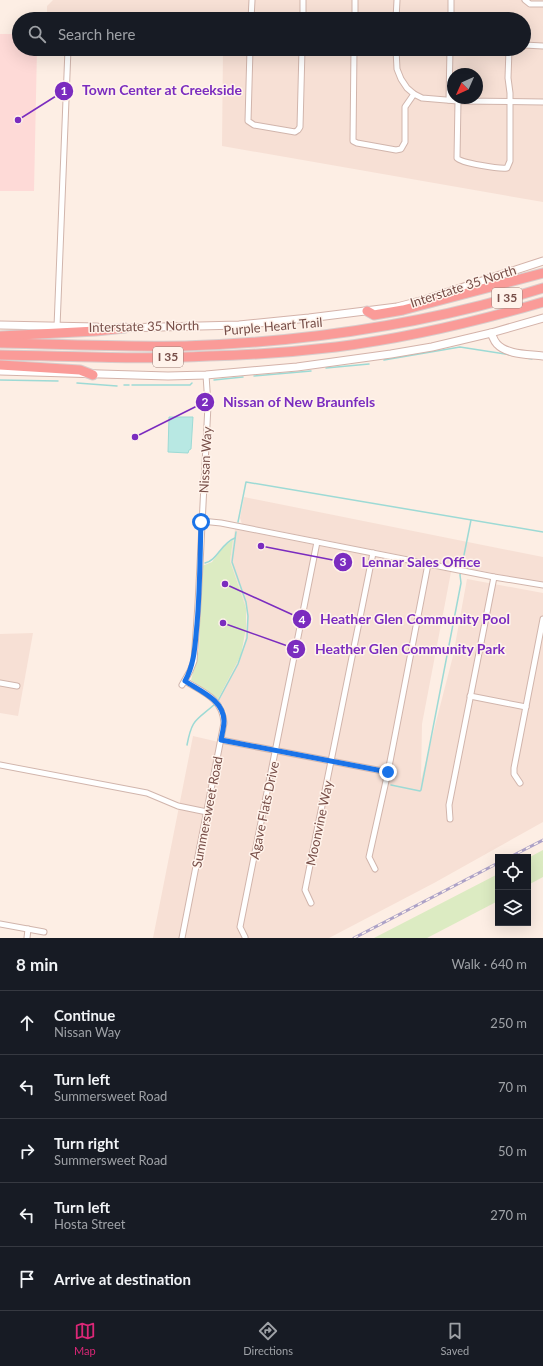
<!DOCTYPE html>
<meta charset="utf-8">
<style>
body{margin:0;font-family:Lato,sans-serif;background:#20242c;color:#f1f3f6}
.controls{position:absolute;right:12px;bottom:12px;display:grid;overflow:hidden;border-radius:0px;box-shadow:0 4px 16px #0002}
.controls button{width:36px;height:36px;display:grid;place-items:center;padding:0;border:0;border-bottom:1px solid #363941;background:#171b24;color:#f1f3f6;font:20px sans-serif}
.compass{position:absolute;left:447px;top:68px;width:36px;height:36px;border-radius:50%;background:#171b24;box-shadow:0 4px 16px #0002;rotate:225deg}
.stop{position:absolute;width:12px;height:12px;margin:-9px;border:3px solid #1a73e8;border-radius:50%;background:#fff}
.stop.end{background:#1a73e8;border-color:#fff;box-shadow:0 1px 4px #0008}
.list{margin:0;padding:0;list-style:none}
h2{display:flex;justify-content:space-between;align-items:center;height:52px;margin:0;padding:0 16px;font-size:17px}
h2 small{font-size:13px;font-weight:400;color:#9ea1a6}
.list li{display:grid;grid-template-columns:26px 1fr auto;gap:12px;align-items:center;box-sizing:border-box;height:64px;padding:0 16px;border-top:1px solid #363941}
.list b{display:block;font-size:15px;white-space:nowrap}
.list p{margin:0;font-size:13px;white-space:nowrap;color:#9ea1a6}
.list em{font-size:13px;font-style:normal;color:#9ea1a6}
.icon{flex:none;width:22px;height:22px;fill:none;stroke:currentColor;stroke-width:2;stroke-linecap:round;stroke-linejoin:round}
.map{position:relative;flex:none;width:543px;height:938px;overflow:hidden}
.search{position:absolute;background:#171b24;box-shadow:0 4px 16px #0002;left:12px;right:12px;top:12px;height:44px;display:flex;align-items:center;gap:10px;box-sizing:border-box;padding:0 14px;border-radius:22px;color:#9ea1a6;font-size:15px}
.sheet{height:372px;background:#171b24}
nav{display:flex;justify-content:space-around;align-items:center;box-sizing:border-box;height:56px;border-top:1px solid #363941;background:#171b24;font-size:11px;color:#9ea1a6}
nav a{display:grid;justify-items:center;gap:2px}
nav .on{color:#db2777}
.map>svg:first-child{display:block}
.residential{fill:#f7e0d5;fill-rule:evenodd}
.commercial{fill:#fedad7}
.green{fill:#dcebc2}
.water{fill:#b8e8e3;stroke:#9ddad5}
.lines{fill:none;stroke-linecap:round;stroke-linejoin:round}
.stream{stroke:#9ddad5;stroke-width:1.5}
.street-casing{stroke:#d1b5ac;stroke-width:7}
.secondary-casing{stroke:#d4b3aa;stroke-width:9}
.highway-casing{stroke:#d9cdcc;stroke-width:11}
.street{stroke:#fff;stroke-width:5}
.secondary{stroke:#fff;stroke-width:7}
.highway{stroke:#fa9b98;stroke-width:9}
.rail-casing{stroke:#ada2c7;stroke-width:3}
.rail{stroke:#fff3eb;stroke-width:1.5;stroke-dasharray:4.5;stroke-linecap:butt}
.route{stroke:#1a73e8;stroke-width:5}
.labels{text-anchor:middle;stroke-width:3;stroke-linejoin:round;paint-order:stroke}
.shield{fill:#fff3eb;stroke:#a08079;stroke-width:1}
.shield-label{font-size:12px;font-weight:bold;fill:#774e48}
.street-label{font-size:13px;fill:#774e48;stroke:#fff3eb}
.leader{fill:none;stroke:#7b2cbf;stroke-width:1.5}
.callout-dot{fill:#7b2cbf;stroke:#fff3eb;stroke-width:1.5}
.mark-label{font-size:12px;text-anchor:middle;font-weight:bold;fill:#fff}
.callout-label{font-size:14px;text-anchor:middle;font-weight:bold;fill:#7b2cbf;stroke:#fff3eb;stroke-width:3;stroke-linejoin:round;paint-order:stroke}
</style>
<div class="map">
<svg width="543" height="938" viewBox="0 0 543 938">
<rect width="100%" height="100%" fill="#fdeee4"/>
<!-- residential -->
<g class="residential">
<path d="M53,0H543V202L222,146L223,49H524V19H47V6ZM453,74H477V98H453Z"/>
<path d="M244,497L543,557V583L242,524L240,518Z"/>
<path d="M235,529L451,572L422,724L421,780L453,656L467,579L543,593V822L434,883L329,938H153L193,736L223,743L227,724V714L223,705L218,699L241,655L245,640L247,618L246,608L230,561Z"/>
<path d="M33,633L18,716L0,713V634Z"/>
</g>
<!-- commercial -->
<path class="commercial" d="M0,34H19V49H37L34,191H0Z"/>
<!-- green -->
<g class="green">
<path d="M233,540L230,561L246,608V628L241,655L218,699L191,680L199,650L202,566L212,562L224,546Z"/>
<path d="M543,850V877L528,885V858Z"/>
<path d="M498,874V901L427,938H374Z"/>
</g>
<!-- water -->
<path class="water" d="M169,417H193L191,449L189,450L188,453L168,452Z"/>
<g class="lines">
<!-- stream -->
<g class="stream">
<path d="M526,358L532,359"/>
<path d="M384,360L460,347L512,355"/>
<path d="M326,368L369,364"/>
<path d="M254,376L311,371"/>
<path d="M0,380L58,381"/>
<path d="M214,380L243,377"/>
<path d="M77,383L117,386"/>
<path d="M124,385H129"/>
<path d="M132,385H190L192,383"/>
<path d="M238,522L246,482L543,532"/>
<path d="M205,563C217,561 221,543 235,538"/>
<path d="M218,701L238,664L247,638L248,616L246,602L232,562L236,532"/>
<path d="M187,745C192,718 196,721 215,704"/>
<path d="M391,785L420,791L421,790L461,583L460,575L471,520"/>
</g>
<!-- street casing -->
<g class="street-casing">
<g id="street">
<path d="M525,0L530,4H543"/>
<path d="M251,19L252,0"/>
<path d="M303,19V0"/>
<path d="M355,19V0"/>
<path d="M396,19L397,0"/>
<path d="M451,19V0"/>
<path d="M524,45L543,46"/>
<path d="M250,49L248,121L254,125L295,132L298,130L300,127L302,49"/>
<path d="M354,49L353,141L357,143L396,150L401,149L405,142V107L414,94"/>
<path d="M396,49L397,69L401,79L407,88L414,94L422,98L458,101L543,102"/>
<path d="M449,100L450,49"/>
<path d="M458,101L457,158C461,163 499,169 507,168L510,161V93L508,78L509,49"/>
<path d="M57,327L68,49"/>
<path d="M201,521L221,523L494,577L543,585"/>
<path d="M0,683L17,686"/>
<path d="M182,685L190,671L194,661L198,604L208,405L206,375"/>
<path d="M470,696L526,707"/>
<path d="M221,740L388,772"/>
<path d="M0,765L147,793L178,806L207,812"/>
<path d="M520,783L514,774V768L543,619"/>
<path d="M450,819L449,805L494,577"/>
<path d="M375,869L369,857L388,772L428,564"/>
<path d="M311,903L305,890L373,553"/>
<path d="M0,924L44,932"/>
<path d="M245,937L240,927L317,542"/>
<path d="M27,938L28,929"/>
<path d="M182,938L224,723C223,699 203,692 185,681"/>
</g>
</g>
<!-- secondary casing -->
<g class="secondary-casing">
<g id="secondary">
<path d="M0,325L97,327"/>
<path d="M121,328L239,325L309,318L397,307L424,300L543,261"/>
<path d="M491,333C493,337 494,341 497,344C507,355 529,354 543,356"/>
<path d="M0,371L168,376L206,375L297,367L391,354L432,347L491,333L543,318"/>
</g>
</g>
<!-- highway casing -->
<g class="highway-casing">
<g id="highway">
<path d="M367,311L374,315L403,310L543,273"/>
<path d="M0,336L96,331L125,328"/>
<path d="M0,343C62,344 123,347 185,346C306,342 427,324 543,288"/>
<path d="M0,355C70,356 140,360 209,356C251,355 294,352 336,347C406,338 475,322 543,302"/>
<path d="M0,365L80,370L93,375"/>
</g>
</g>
<!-- street -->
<use href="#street" class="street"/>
<!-- secondary -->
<use href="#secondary" class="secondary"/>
<!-- highway -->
<use href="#highway" class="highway"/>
<!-- rail casing -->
<g class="rail-casing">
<g id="rail">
<path d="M510,857L543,840"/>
<path d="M354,938L498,863"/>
</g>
</g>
<!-- rail -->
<use href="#rail" class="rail"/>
</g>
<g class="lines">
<!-- route -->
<path class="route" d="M201,522C200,556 200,590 197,624C195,644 195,663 185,681C200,691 224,700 224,721C224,727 222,734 221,740L388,772"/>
</g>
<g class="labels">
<!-- shield labels -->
<g class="shield">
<rect x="492" y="288" width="30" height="20" rx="3"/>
<rect x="153" y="347" width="30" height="20" rx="3"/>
</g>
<g class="shield-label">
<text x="507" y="302">I 35</text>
<text x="168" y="361">I 35</text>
</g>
<!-- street labels -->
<g class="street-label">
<text transform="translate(463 286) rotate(-18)" y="5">Interstate 35 North</text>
<text transform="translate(144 326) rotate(-1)" y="5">Interstate 35 North</text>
<text transform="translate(273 326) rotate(-5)" y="5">Purple Heart Trail</text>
<text transform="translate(205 460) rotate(-87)" y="5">Nissan Way</text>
<text transform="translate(264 810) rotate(-78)" y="5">Agave Flats Drive</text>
<text transform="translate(207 812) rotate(-79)" y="5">Summersweet Road</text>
<text transform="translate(319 823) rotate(-78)" y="5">Moonvine Way</text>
</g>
</g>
<!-- callouts -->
<path class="leader" d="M18 120L64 91M135 437L205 402M261 546L343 562M225 584L302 619M223 623L296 649"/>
<g class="callout-dot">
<circle cx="18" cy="120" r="4"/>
<circle cx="135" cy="437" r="4"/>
<circle cx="261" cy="546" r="4"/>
<circle cx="225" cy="584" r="4"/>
<circle cx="223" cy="623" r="4"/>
<circle cx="64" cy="91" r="10"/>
<circle cx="205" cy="402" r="10"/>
<circle cx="343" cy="562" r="10"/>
<circle cx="302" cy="619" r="10"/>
<circle cx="296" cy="649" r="10"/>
</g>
<g class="mark-label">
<text x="64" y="95">1</text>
<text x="205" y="406">2</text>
<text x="343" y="566">3</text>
<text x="302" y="624">4</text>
<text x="296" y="653">5</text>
</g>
<g class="callout-label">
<text x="162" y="95">Town Center at Creekside</text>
<text x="299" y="407">Nissan of New Braunfels</text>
<text x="421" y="567">Lennar Sales Office</text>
<text x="415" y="624">Heather Glen Community Pool</text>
<text x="410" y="654">Heather Glen Community Park</text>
</g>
</svg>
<div class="controls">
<button><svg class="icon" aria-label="locate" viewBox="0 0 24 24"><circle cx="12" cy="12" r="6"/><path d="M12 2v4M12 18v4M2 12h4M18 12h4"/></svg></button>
<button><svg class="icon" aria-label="layers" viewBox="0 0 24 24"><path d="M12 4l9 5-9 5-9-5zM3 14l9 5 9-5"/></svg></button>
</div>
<svg class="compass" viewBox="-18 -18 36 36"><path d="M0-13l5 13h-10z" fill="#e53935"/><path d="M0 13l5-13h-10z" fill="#9ea1a6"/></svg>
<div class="stop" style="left:201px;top:522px"></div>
<div class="stop end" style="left:388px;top:772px"></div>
<div class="search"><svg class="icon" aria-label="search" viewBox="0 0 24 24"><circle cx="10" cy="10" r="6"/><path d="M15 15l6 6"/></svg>Search here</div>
</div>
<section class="sheet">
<h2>8 min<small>Walk · 640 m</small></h2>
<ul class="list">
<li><svg class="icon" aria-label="ahead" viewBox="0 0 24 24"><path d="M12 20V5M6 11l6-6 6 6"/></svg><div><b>Continue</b><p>Nissan Way</p></div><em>250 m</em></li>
<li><svg class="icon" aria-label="left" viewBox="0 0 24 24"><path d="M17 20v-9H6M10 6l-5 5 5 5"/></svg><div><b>Turn left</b><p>Summersweet Road</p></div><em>70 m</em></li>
<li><svg class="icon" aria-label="right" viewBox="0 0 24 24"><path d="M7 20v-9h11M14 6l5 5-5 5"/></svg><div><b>Turn right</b><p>Summersweet Road</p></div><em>50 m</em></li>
<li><svg class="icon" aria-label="left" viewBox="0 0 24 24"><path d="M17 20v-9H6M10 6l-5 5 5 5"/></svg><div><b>Turn left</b><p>Hosta Street</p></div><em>270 m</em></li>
<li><svg class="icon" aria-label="arrive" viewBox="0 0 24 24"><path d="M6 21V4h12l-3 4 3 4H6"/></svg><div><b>Arrive at destination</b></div></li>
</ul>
</section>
<nav>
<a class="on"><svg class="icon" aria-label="map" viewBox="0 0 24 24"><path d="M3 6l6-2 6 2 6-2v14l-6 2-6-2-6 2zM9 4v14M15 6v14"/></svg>Map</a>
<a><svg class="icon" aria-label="directions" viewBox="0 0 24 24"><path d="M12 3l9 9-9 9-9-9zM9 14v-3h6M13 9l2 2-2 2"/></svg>Directions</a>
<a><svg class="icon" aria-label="saved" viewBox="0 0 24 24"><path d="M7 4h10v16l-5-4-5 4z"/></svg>Saved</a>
</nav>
